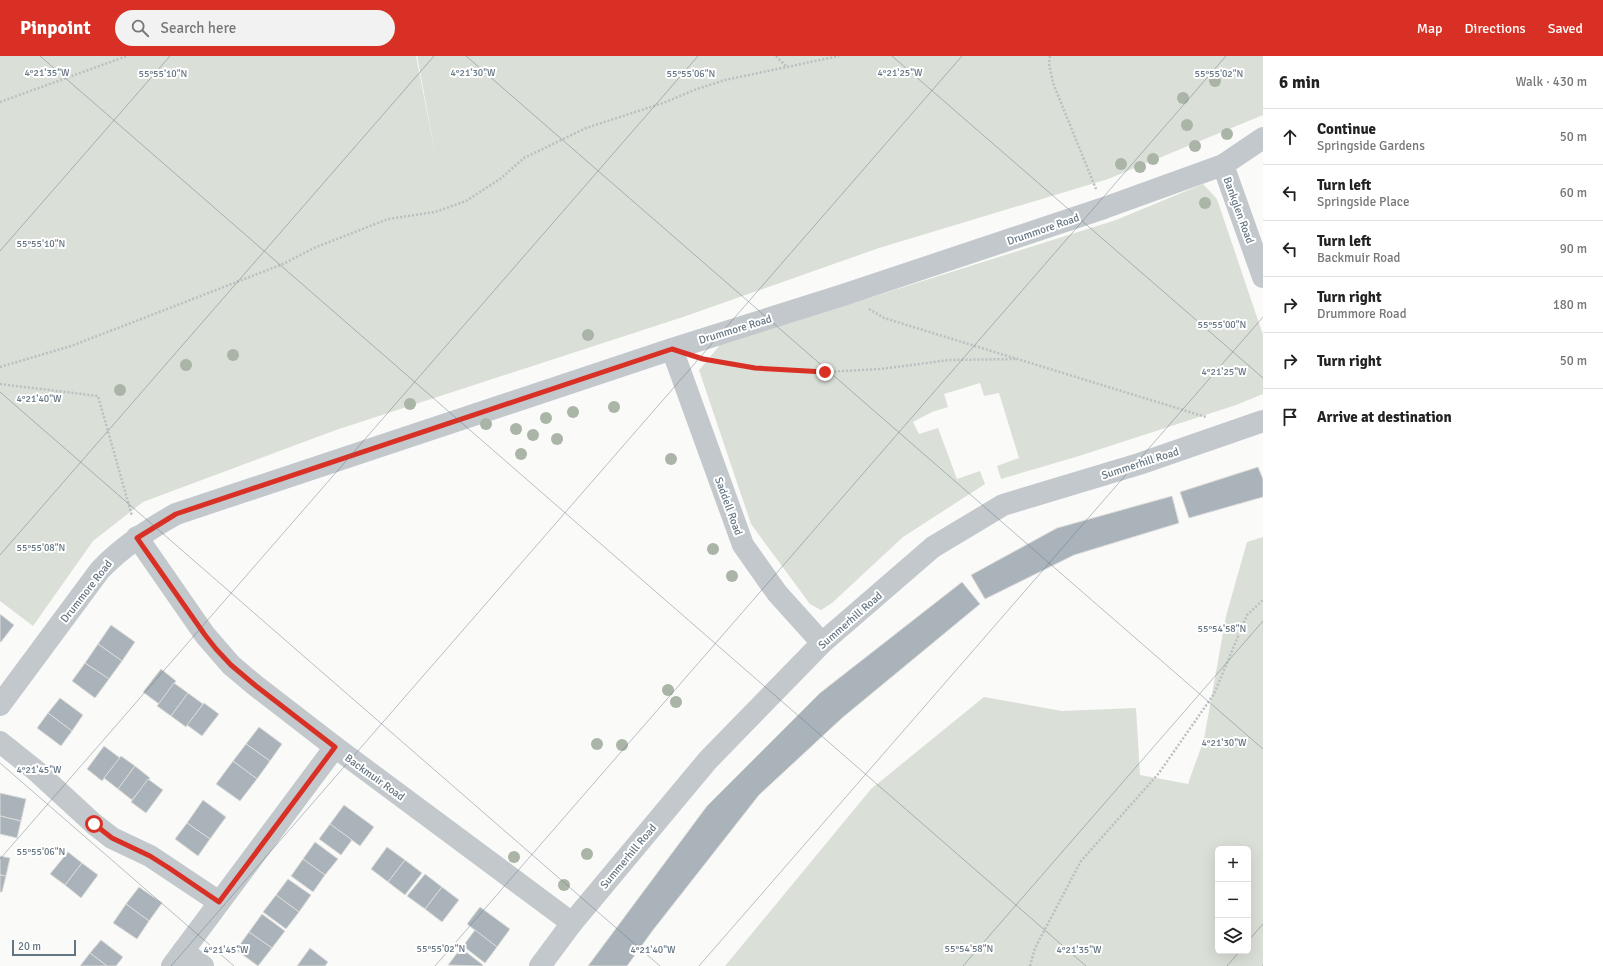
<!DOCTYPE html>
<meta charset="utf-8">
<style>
body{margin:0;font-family:Signika,sans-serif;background:#f2f2f2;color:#222}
.controls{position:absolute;right:12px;bottom:12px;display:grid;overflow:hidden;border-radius:6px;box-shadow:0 4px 16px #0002}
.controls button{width:36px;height:36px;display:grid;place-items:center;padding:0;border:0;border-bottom:1px solid #e0e0e0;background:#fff;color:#222;font:20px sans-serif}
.scale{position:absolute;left:12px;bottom:10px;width:64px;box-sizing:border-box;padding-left:4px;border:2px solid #657683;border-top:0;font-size:11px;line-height:14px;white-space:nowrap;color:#657683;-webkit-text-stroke:3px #fff;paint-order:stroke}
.stop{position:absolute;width:12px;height:12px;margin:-9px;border:3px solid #d93025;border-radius:50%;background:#fff}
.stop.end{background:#d93025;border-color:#fff;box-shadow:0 1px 4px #0008}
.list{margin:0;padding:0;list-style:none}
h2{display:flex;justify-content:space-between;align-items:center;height:52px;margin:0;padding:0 16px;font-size:17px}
h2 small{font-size:13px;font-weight:400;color:#767676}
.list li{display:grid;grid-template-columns:26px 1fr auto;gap:12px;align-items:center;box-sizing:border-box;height:56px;padding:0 16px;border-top:1px solid #e0e0e0}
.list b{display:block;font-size:15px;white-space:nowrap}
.list p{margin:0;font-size:13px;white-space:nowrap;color:#767676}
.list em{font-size:13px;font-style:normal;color:#767676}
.icon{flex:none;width:22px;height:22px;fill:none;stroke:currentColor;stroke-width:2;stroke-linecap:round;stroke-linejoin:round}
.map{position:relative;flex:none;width:1263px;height:910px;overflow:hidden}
header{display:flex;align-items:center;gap:24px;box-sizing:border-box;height:56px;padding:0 20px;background:#d93025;color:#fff}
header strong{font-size:19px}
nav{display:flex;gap:22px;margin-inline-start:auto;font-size:14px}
.search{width:280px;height:36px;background:#f2f2f2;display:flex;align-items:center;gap:10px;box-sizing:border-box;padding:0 14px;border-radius:22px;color:#767676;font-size:15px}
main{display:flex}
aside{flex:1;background:#fff}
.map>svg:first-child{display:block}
.green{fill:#dadfd7;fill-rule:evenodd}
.building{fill:#aab3b9;stroke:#dcdcda}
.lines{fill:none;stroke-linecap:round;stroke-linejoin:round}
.path{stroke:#bbbfc2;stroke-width:2.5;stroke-dasharray:2 2;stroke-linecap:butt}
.minor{stroke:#c3c8cc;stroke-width:22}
.tree{fill:#aab4a7}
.route{stroke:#d93025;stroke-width:5}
.ticks{fill:none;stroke:#657683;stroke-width:1;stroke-opacity:0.45}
.labels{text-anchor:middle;stroke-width:4;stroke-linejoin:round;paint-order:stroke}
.street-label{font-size:11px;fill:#657683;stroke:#fff}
.ticks-label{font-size:10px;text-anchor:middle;fill:#657683;stroke:#fff;stroke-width:4;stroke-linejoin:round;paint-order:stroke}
</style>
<header>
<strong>Pinpoint</strong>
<div class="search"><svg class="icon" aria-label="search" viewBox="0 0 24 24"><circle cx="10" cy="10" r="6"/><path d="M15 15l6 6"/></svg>Search here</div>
<nav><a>Map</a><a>Directions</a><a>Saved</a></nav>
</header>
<main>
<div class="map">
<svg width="1263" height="910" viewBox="0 0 1263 910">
<rect width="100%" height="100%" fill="#fafaf8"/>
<!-- green -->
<g class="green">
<path d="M0,0H416L437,107L417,0H1263V59L1108,123L879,192L683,261L336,374L143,446L93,485L33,570L0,545Z"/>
<path d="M1203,128L1217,143L1263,279V338L1236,349L1079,400L1001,423L997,410L1019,402L999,337L984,340L980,327L944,338L948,351L932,356L913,366L919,378L938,372L957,423L980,415L985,428L903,481L832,547L821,554L810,548L751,468L699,314L720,289L1116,164Z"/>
<path d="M1263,481V910H725L871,733L984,641L1062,655L1136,652L1140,719L1188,728L1204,683L1226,560L1247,486ZM1218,793H1248V895H1218Z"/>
</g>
<!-- building -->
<g class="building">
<path d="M1258,411L1263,423V441L1189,462L1180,436Z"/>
<path d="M1172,440L1179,467L1074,499L985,543L971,519L1057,472Z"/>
<path d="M962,526L980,548L842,662L759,739L653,874L627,910H588L707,750L820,637Z"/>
<path d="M0,558L14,569L1,586H0Z"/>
<path d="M111,569L135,586L122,605L98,588Z"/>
<path d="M98,588L122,605L109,623L85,607Z"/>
<path d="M85,607L109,623L95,642L72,625Z"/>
<path d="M161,613L176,625L159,648L143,636Z"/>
<path d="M174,627L188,637L171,660L157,650Z"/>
<path d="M188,637L203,648L186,671L171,660Z"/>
<path d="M60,642L83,659L72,675L48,657Z"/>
<path d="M204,647L219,658L202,680L187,669Z"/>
<path d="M48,657L72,675L61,690L37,672Z"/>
<path d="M259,671L282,688L270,705L246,688Z"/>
<path d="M246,688L270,705L257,723L233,705Z"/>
<path d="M104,690L120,702L102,725L87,713Z"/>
<path d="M121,700L135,710L118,733L104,722Z"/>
<path d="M233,705L257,723L240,745L216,728Z"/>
<path d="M135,710L150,722L132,744L118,733Z"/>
<path d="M148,723L163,734L146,757L131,746Z"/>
<path d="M0,737L26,743L21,765L0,760Z"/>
<path d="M203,744L226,761L210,783L187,767Z"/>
<path d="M344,749L374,771L360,790L330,768Z"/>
<path d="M0,760L21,765L17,782L0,778Z"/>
<path d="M187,767L210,783L198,800L175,783Z"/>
<path d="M330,768L352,784L341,799L319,783Z"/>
<path d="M315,786L338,803L325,819L303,803Z"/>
<path d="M387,791L405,804L388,826L371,813Z"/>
<path d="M68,796L82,807L65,829L50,818Z"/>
<path d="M0,800L10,802L6,820L0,819Z"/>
<path d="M303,803L325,819L313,836L291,820Z"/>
<path d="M405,804L422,817L405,839L388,826Z"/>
<path d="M82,807L98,819L81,842L65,829Z"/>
<path d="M425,818L442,831L425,853L407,840Z"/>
<path d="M0,819L6,820L2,836H0Z"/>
<path d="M288,823L311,839L299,856L276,839Z"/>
<path d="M139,831L162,847L149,865L126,848Z"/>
<path d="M442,831L459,844L442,866L425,853Z"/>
<path d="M276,839L299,856L286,873L263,856Z"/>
<path d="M126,848L149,865L137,883L113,867Z"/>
<path d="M480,851L510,873L497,891L467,868Z"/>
<path d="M262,858L285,875L272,892L249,876Z"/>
<path d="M475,874L497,891L485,907L463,890Z"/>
<path d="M249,876L272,892L258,910L236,894Z"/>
<path d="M101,884L123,901L116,910H107L90,897Z"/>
<path d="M310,892L328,906L325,910H297Z"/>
<path d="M461,892L483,909L482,910L448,909Z"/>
<path d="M90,897L107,910H80Z"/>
</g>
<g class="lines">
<!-- path -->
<g class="path">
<path d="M776,0L787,11"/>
<path d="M1050,0L1049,8L1053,27L1096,133"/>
<path d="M0,46L127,0"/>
<path d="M869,253L884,262L1206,361"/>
<path d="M711,304L755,312L825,316L880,313L950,304L1017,303"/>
<path d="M0,311L71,290L131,267L283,208L314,192L388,163L435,156L466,145L500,123L524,102L586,72L663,47L697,33L725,24L839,0"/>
<path d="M0,328L98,340L132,460"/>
<path d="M1030,910L1035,892L1081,805L1159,717L1214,638L1247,559L1263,544"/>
<path d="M1262,910H1263"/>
</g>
<!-- minor -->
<g class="minor">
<path d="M1223,109L1263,221"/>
<path d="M672,293L743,489L777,537L822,587"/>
<path d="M137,481L205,579L231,609L256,630L335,691L572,867"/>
<path d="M0,649L100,514C122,491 147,474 176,458L672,293L843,239L1104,152L1223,109L1263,82"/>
<path d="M0,686L34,713L94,768L112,782L150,800L219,846"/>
<path d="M183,895L203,910"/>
<path d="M172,910L335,691"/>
<path d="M540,910L572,867L708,704L822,587L933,491L1003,449L1139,408L1263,365"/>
</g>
</g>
<!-- trees -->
<g class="tree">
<circle cx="1215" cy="25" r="6"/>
<circle cx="1183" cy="42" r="6"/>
<circle cx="1187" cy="69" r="6"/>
<circle cx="1227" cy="78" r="6"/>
<circle cx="1195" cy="90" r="6"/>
<circle cx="1153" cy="103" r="6"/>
<circle cx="1121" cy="108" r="6"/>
<circle cx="1140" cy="111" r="6"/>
<circle cx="1205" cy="147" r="6"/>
<circle cx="588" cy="279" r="6"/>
<circle cx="233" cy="299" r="6"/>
<circle cx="186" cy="309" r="6"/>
<circle cx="120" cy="334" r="6"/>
<circle cx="410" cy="348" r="6"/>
<circle cx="614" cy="351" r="6"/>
<circle cx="573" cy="356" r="6"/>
<circle cx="546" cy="362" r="6"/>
<circle cx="486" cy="368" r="6"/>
<circle cx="516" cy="373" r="6"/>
<circle cx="533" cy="379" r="6"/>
<circle cx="557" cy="383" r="6"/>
<circle cx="521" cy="398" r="6"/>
<circle cx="671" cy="403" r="6"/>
<circle cx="713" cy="493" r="6"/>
<circle cx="732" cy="520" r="6"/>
<circle cx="668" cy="634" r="6"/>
<circle cx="676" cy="646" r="6"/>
<circle cx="597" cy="688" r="6"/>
<circle cx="622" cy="689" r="6"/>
<circle cx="587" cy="798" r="6"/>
<circle cx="514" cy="801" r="6"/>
<circle cx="564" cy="829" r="6"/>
</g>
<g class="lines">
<!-- route -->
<path class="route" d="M94,768L112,782L150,800L169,812L219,846L335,691L256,630L231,609L216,593L205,579L137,482L176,458L672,293L703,303L755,312L825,316"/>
</g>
<!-- ticks -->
<path class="ticks" d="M40,0L1086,910M466,0L1263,693M892,0L1263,322M0,195L170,0M0,336L660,910M0,499L434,0M0,707L234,910M0,803L698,0M1248,885L1263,868M171,910L962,0M435,910L1226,0M699,910L1263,261M963,910L1263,565M1227,910L1240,895"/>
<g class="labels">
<!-- street labels -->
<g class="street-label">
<text transform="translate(1239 154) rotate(70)" y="4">Bankglen Road</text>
<text transform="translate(1043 173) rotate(-19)" y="4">Drummore Road</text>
<text transform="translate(735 273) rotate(-17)" y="4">Drummore Road</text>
<text transform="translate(1140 407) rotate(-18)" y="4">Summerhill Road</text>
<text transform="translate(729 450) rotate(70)" y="4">Saddell Road</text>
<text transform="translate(86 535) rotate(-52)" y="4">Drummore Road</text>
<text transform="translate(850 564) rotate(-41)" y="4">Summerhill Road</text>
<text transform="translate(375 721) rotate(36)" y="4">Backmuir Road</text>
<text transform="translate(628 800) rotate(-50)" y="4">Summerhill Road</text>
</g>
</g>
<g class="ticks-label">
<text x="47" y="20">4°21'35"W</text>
<text x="473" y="20">4°21'30"W</text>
<text x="900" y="20">4°21'25"W</text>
<text x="163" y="21">55°55'10"N</text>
<text x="691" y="21">55°55'06"N</text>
<text x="1219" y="21">55°55'02"N</text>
<text x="41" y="191">55°55'10"N</text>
<text x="1222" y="272">55°55'00"N</text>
<text x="1224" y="319">4°21'25"W</text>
<text x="39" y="346">4°21'40"W</text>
<text x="41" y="495">55°55'08"N</text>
<text x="1222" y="576">55°54'58"N</text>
<text x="1224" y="690">4°21'30"W</text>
<text x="39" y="717">4°21'45"W</text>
<text x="41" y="799">55°55'06"N</text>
<text x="441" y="896">55°55'02"N</text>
<text x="969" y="896">55°54'58"N</text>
<text x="226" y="897">4°21'45"W</text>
<text x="653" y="897">4°21'40"W</text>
<text x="1079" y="897">4°21'35"W</text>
</g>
</svg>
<div class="controls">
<button>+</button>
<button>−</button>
<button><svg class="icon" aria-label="layers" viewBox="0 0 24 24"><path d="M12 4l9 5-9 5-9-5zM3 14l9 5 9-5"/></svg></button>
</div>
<div class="scale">20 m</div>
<div class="stop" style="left:94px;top:768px"></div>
<div class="stop end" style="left:825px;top:316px"></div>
</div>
<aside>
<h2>6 min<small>Walk · 430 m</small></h2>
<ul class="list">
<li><svg class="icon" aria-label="ahead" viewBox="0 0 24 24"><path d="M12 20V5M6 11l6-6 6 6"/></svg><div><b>Continue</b><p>Springside Gardens</p></div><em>50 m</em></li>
<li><svg class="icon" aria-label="left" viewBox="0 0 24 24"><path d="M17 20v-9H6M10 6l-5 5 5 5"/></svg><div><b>Turn left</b><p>Springside Place</p></div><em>60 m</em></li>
<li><svg class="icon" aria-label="left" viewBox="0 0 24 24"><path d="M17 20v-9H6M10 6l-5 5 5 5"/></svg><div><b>Turn left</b><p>Backmuir Road</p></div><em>90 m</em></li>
<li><svg class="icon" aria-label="right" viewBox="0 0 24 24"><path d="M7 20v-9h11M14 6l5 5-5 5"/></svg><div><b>Turn right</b><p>Drummore Road</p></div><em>180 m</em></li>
<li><svg class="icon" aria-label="right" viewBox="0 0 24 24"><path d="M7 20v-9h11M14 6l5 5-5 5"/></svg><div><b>Turn right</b></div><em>50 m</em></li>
<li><svg class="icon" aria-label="arrive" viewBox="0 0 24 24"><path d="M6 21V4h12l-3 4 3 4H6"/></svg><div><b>Arrive at destination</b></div></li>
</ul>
</aside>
</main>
